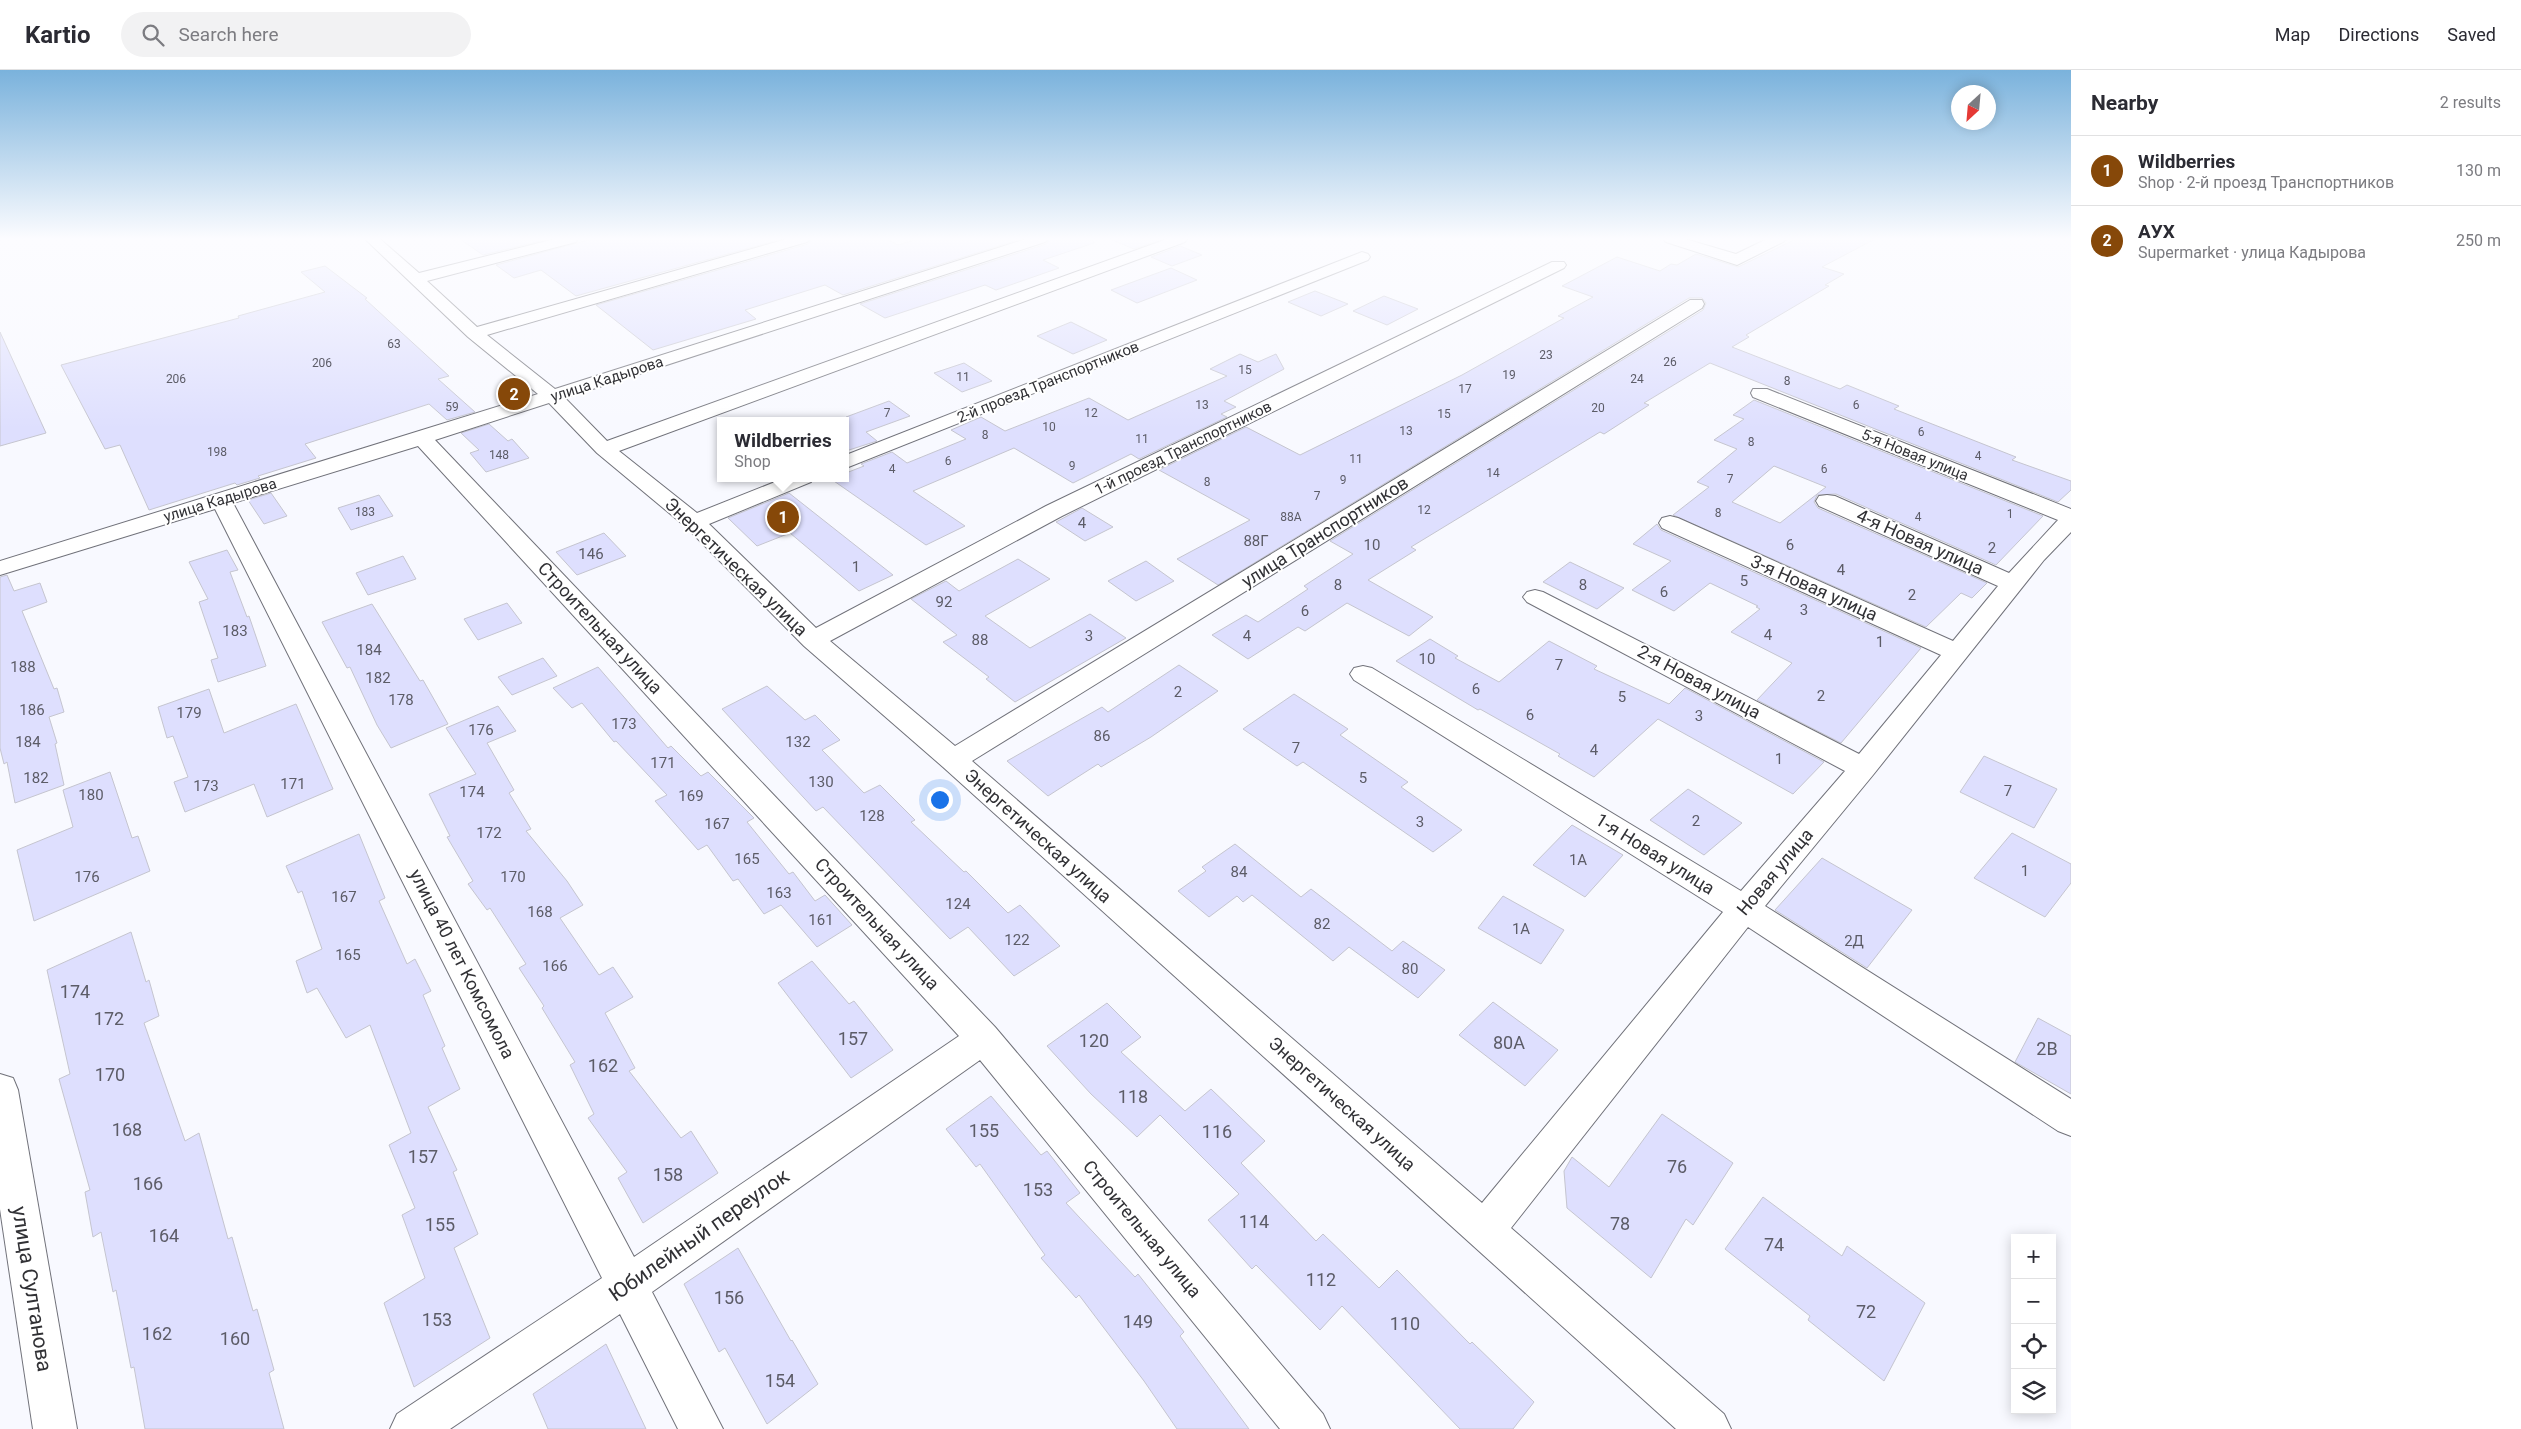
<!DOCTYPE html>
<meta charset="utf-8">
<style>
body{margin:0;font-family:Roboto,sans-serif;background:#f2f2f3;color:#2b2b33}
.controls{position:absolute;right:15px;bottom:15px;display:grid;overflow:hidden;border-radius:0px;box-shadow:0 2px 12px #0003}
.controls button{width:45px;height:45px;display:grid;place-items:center;padding:0;border:0;border-bottom:1px solid #e1e1e2;background:#fff;color:#2b2b33;font:25px sans-serif}
.compass{position:absolute;left:1951px;top:15px;width:45px;height:45px;border-radius:50%;background:#fff;box-shadow:0 2px 12px #0003;rotate:206deg}
.you{position:absolute;left:939px;top:729px;width:18px;height:18px;margin:-12px;border:4px solid #fff;border-radius:50%;background:#1a73e8;box-shadow:0 0 0 8px #1a73e833}
.badge{display:grid;place-items:center;width:32px;height:32px;border-radius:50%;background:#864809;color:#fff;font-size:16px;font-weight:700}
.pin{position:absolute;translate:-50% -50%;border:2px solid #fff;box-shadow:0 1px 5px #0006}
.popup{position:absolute;left:717px;top:347px;width:132px;height:65px;box-sizing:border-box;display:grid;place-content:center;border-radius:0px;background:#fff;filter:drop-shadow(0 1px 4px #0005);font-size:16px;white-space:nowrap;color:#7c7c81}
.popup b{font-size:19px;color:#2b2b33}
.popup::after{content:'';position:absolute;left:50%;top:100%;margin-left:-10px;border:10px solid transparent;border-top-color:#fff}
.list{margin:0;padding:0;list-style:none}
h2{display:flex;justify-content:space-between;align-items:center;height:65px;margin:0;padding:0 20px;font-size:21px}
h2 small{font-size:16px;font-weight:400;color:#7c7c81}
.list li{display:grid;grid-template-columns:32px 1fr auto;gap:15px;align-items:center;box-sizing:border-box;height:70px;padding:0 20px;border-top:1px solid #e1e1e2}
.list b{display:block;font-size:19px;white-space:nowrap}
.list p{margin:0;font-size:16px;white-space:nowrap;color:#7c7c81}
.list em{font-size:16px;font-style:normal;color:#7c7c81}
.icon{flex:none;width:28px;height:28px;fill:none;stroke:currentColor;stroke-width:2;stroke-linecap:round;stroke-linejoin:round}
.map{position:relative;flex:none;width:2071px;height:1359px;overflow:hidden}
header{display:flex;align-items:center;gap:30px;box-sizing:border-box;height:70px;padding:0 25px;background:#fff;border-bottom:1px solid #e1e1e2}
header strong{font-size:24px}
nav{display:flex;gap:28px;margin-inline-start:auto;font-size:18px}
.search{width:350px;height:45px;background:#f2f2f3;display:flex;align-items:center;gap:12px;box-sizing:border-box;padding:0 18px;border-radius:28px;color:#7c7c81;font-size:19px}
main{display:flex}
aside{flex:1;background:#fff}
.map>svg:first-child{display:block}
.building{fill:#dedffe;stroke:#c5c5cf;fill-rule:evenodd}
.lines{fill:none;stroke-linecap:round;stroke-linejoin:round}
.minor-casing{stroke:#71727a;stroke-width:2}
.minor{fill:#fff;fill-rule:evenodd}
.labels{text-anchor:middle;stroke-width:4;stroke-linejoin:round;paint-order:stroke}
.far-number-label{font-size:12px;fill:#5c5c67}
.far-street-label{font-size:15px;fill:#313135;stroke:#fff}
.number-label{font-size:15px;fill:#5c5c67}
.street-label{font-size:18px;fill:#313135;stroke:#fff}
.near-number-label{font-size:18px;fill:#5c5c67}
.near-street-label{font-size:21px;fill:#313135;stroke:#fff}
</style>
<header>
<strong>Kartio</strong>
<div class="search"><svg class="icon" aria-label="search" viewBox="0 0 24 24"><circle cx="10" cy="10" r="6"/><path d="M15 15l6 6"/></svg>Search here</div>
<nav><a>Map</a><a>Directions</a><a>Saved</a></nav>
</header>
<main>
<div class="map">
<svg width="2071" height="1359" viewBox="0 0 2071 1359">
<rect width="100%" height="100%" fill="#f8f9ff"/>
<!-- building -->
<g class="building">
<path d="M460,169H549L483,185Z"/>
<path d="M592,169H782L576,226L541,200L514,208L496,195Z"/>
<path d="M812,169H886L898,175L918,169H1021L843,225L825,215L745,240L756,249L653,280L596,235L808,174Z"/>
<path d="M1050,169H1093L1094,173L1043,190L1059,198L996,220L985,215L885,248L860,234L1046,174Z"/>
<path d="M1110,169H1163L1134,179Z"/>
<path d="M1796,169H1875L1822,197L1844,204L1825,215L1829,216L1746,265L1749,267L1732,277L1840,319L1847,315L1899,336L1894,339L2016,387L2012,390L2071,411V420L2058,432L1710,293L1644,333L1649,335L1604,364L1600,362L1411,477L1416,480L1368,510L1433,547L1409,566L1347,533L1305,561L1298,557L1248,589L1212,565L1246,545L1258,552L1308,519L1304,516L1353,484L1330,471L1703,240L1706,233L1702,228H1689L1218,515L1177,489L1250,450L1159,400L1246,357L1300,385L1462,305L1564,248L1558,246L1593,227L1562,216L1617,187L1660,201L1671,194L1677,195L1696,184L1738,197Z"/>
<path d="M1180,176L1202,185L1172,196L1151,187Z"/>
<path d="M325,196L367,228L365,229L449,306L438,309L475,342L447,350L429,334L305,374L316,388L258,406L260,408L237,415L235,413L149,440L120,375L105,379L61,295L239,248L238,246L325,222L301,202Z"/>
<path d="M1171,198L1197,210L1137,233L1111,220Z"/>
<path d="M1315,221L1348,234L1321,246L1288,232Z"/>
<path d="M1384,226L1418,239L1387,255L1353,241Z"/>
<path d="M1071,252L1107,270L1073,284L1037,266Z"/>
<path d="M0,262L46,363L0,376Z"/>
<path d="M1240,284L1258,292L1276,284L1284,299L1224,331L1236,337L1221,344L1227,347L1139,389L1131,384L1073,413L1014,378L913,421L965,456L926,475L831,409L846,408V403L864,396L861,394L892,382L907,393L966,369L951,360L981,347L1005,361L1089,328L1128,350L1227,306L1210,299Z"/>
<path d="M964,293L992,311L962,322L934,303Z"/>
<path d="M1754,330L2043,446L1996,495L1836,424L1817,425L1814,432L1818,438L1987,513L1972,528L1961,523L1926,557L1673,445L1709,417L1697,412L1737,379L1714,370L1744,349L1733,345ZM1774,396L1826,417L1780,453L1732,432Z"/>
<path d="M889,331L910,346L866,362L877,371L846,381V347Z"/>
<path d="M489,354L508,371L512,369L529,388L486,402L470,383L479,380L461,363Z"/>
<path d="M271,423L287,446L264,454L248,430Z"/>
<path d="M789,423L893,505L859,521L790,463L757,476L728,448Z"/>
<path d="M379,425L393,446L351,460L338,438Z"/>
<path d="M1082,438L1113,457L1085,471L1056,452Z"/>
<path d="M1657,454L1661,460L1921,578L1841,673L1757,630L1792,593L1731,562L1760,539L1756,537L1758,536L1710,513L1674,541L1632,520L1671,491L1633,474Z"/>
<path d="M604,463L626,486L577,505L556,482Z"/>
<path d="M227,480L238,500L230,502L247,547L249,546L266,596L218,612L211,590L218,588L199,532L208,529L189,492Z"/>
<path d="M403,486L416,509L368,525L356,503Z"/>
<path d="M1018,489L1050,509L985,546L1030,578L1090,544L1126,568L1015,632L986,609L989,607L943,572L957,565L911,529L946,511L959,521Z"/>
<path d="M1146,491L1174,511L1136,531L1108,511Z"/>
<path d="M1570,492L1624,518L1597,539L1543,512Z"/>
<path d="M7,505L14,521L40,513L47,532L22,541L54,619L57,618L64,642L49,647L57,673L55,674L64,715L15,733L7,692L4,694L0,678V507Z"/>
<path d="M507,533L522,553L478,570L464,549Z"/>
<path d="M372,534L420,611L423,610L448,654L391,678L377,655L350,597L347,598L322,552Z"/>
<path d="M1430,569L1458,586L1455,588L1499,612L1549,571L1597,596L1594,599L1669,634L1685,618L1824,692L1793,724L1658,649L1594,707L1558,686L1560,684L1480,639L1478,640L1396,591Z"/>
<path d="M543,588L557,606L512,625L498,607Z"/>
<path d="M1179,595L1218,621L1151,667L1101,697L1098,694L1048,726L1007,691L1102,637L1108,642Z"/>
<path d="M598,597L668,678L671,676L701,706L708,702L754,748L747,752L789,804L793,802L815,831L825,825L852,855L817,877L781,835L764,844L738,809L733,811L707,775L698,780L655,731L667,725L616,671L614,672L582,633L572,638L553,618Z"/>
<path d="M767,616L805,650L815,645L840,670L822,680L864,723L880,715L915,750L911,752L964,802L966,801L1008,843L1020,835L1060,876L1014,906L968,857L950,869L823,737L816,741L722,639Z"/>
<path d="M209,619L224,663L296,634L333,719L267,747L254,714L185,742L174,712L188,707L173,666L167,668L158,637Z"/>
<path d="M1294,624L1348,659L1340,665L1408,712L1401,717L1462,760L1433,782L1303,692L1297,696L1243,659Z"/>
<path d="M498,636L516,661L487,673L514,720L509,723L531,759L526,761L567,811L583,835L560,848L599,905L613,897L633,927L605,943L635,998L629,1001L681,1068L691,1061L718,1103L643,1153L618,1108L627,1102L588,1048L594,1044L570,995L575,992L542,938L544,936L519,898L526,894L490,838L487,840L468,814L473,811L447,767L450,766L429,724L476,704L446,658Z"/>
<path d="M1984,686L2057,719L2034,758L1960,722Z"/>
<path d="M110,702L132,768L138,766L150,801L34,851L17,780L73,757L63,720Z"/>
<path d="M1688,719L1742,753L1704,785L1650,750Z"/>
<path d="M1572,755L1623,785L1585,827L1533,795Z"/>
<path d="M2012,763L2071,794V813L2045,847L1974,808Z"/>
<path d="M359,764L385,828L379,831L407,894L415,889L431,921L423,925L445,976L442,978L460,1019L428,1037L457,1100L453,1102L478,1164L454,1178L490,1268L414,1317L384,1233L425,1208L402,1145L415,1138L389,1075L411,1063L370,955L346,968L317,918L307,923L296,891L322,879L302,821L298,823L286,796Z"/>
<path d="M1235,774L1301,827L1311,819L1392,881L1403,871L1445,900L1418,928L1349,877L1333,891L1252,825L1243,832L1237,826L1209,847L1178,821L1206,801L1202,797Z"/>
<path d="M1822,788L1912,840L1867,898L1775,840Z"/>
<path d="M1503,826L1564,860L1541,894L1478,858Z"/>
<path d="M131,862L146,912L149,910L159,946L144,953L185,1071L199,1063L228,1169L232,1167L253,1241L257,1239L274,1300L269,1303L284,1359H145L134,1297L131,1298L116,1220L113,1222L101,1162L93,1167L85,1122L90,1120L59,1009L70,1004L47,900Z"/>
<path d="M812,891L849,934L854,931L893,980L851,1008L778,913Z"/>
<path d="M1493,932L1558,980L1525,1016L1459,965Z"/>
<path d="M1107,933L1141,967L1121,982L1185,1041L1211,1019L1265,1071L1241,1093L1316,1171L1323,1164L1379,1218L1397,1200L1470,1274L1472,1272L1534,1332L1513,1359H1460L1342,1236L1320,1260L1256,1195L1252,1199L1208,1150L1239,1124L1160,1045L1137,1067L1091,1024L1047,976Z"/>
<path d="M2038,948L2071,966V1024L2015,992Z"/>
<path d="M991,1026L1041,1085L1047,1081L1080,1123L1066,1133L1135,1207L1138,1204L1184,1262L1180,1266L1249,1359H1177L1144,1311L1079,1225L1076,1228L1041,1188L1045,1185L980,1094L976,1097L946,1059Z"/>
<path d="M1662,1044L1733,1093L1693,1155L1686,1149L1651,1208L1567,1138L1564,1101L1572,1087L1609,1117Z"/>
<path d="M1763,1127L1842,1186L1847,1176L1925,1233L1884,1311L1808,1250L1810,1246L1725,1179Z"/>
<path d="M738,1178L791,1271L792,1270L818,1314L767,1354L725,1278L719,1282L684,1214Z"/>
<path d="M606,1274L646,1359H548L533,1324Z"/>
</g>
<g class="lines">
<!-- minor casing -->
<g class="minor-casing">
<g id="minor">
<path d="M365,169H380L419,203L555,169H578L576,172L427,211L477,257L787,169H810L807,172L487,265L555,319L1026,169H1048L1045,172L565,328L607,371L1167,169H1187L1185,172L619,381L697,443L785,408H814L811,412L709,454L816,558L1046,436L1552,192H1564L1566,195L1564,198L1062,446L830,571L955,676L1690,230H1702L1704,234L1702,238L972,691L1482,1133L1723,842L1354,610L1350,604L1354,598L1363,596L1372,598L1741,821L1845,701L1527,532L1523,527L1527,522L1535,520L1543,522L1859,684L1941,585L1662,458L1659,453L1662,448L1670,446L1678,448L1953,571L1998,516L1819,436L1816,431L1819,426L1827,425L1835,426L2009,503L2058,450L1753,327L1751,323L1753,319H1767L2071,439V462L2044,490L1873,705L1765,836L2071,1029V1066L2058,1061L1748,857L1511,1158L1724,1344L1731,1359H1676L943,697L804,576L686,457L597,383L549,333L435,370L995,957L1323,1344L1330,1359H1280L980,990L652,1222L723,1359H678L620,1244L450,1359H390L397,1344L602,1208L215,439L0,505V491L538,324L468,267ZM418,376L959,966L634,1187L233,433Z"/>
<path d="M1663,169H1685L1736,184L1767,169H1786L1783,172L1737,195L1666,172Z"/>
<path d="M1362,182L1368,184L1370,187L1368,190L846,398V385Z"/>
<path d="M0,1004L13,1008L18,1020L77,1359H33L0,1139Z"/>
</g>
</g>
<!-- minor -->
<use href="#minor" class="minor"/>
</g>
<!-- sky -->
<linearGradient id="sky" x2="0" y2="1"><stop stop-color="#7ab2dc"/><stop offset="0.47" stop-color="#fcfcff"/><stop offset="1" stop-color="#fcfcff" stop-opacity="0"/></linearGradient>
<rect width="2071" height="359" fill="url(#sky)"/>
<g class="labels">
<!-- far-number labels -->
<g class="far-number-label">
<text x="394" y="278">63</text>
<text x="1546" y="289">23</text>
<text x="1670" y="296">26</text>
<text x="322" y="297">206</text>
<text x="1245" y="304">15</text>
<text x="1509" y="309">19</text>
<text x="963" y="311">11</text>
<text x="176" y="313">206</text>
<text x="1637" y="313">24</text>
<text x="1787" y="315">8</text>
<text x="1465" y="323">17</text>
<text x="1202" y="339">13</text>
<text x="1856" y="339">6</text>
<text x="452" y="341">59</text>
<text x="1598" y="342">20</text>
<text x="887" y="347">7</text>
<text x="1091" y="347">12</text>
<text x="1444" y="348">15</text>
<text x="1049" y="361">10</text>
<text x="1406" y="365">13</text>
<text x="1921" y="366">6</text>
<text x="985" y="369">8</text>
<text x="1142" y="373">11</text>
<text x="1751" y="376">8</text>
<text x="217" y="386">198</text>
<text x="499" y="389">148</text>
<text x="1978" y="390">4</text>
<text x="1356" y="393">11</text>
<text x="948" y="395">6</text>
<text x="1072" y="400">9</text>
<text x="892" y="403">4</text>
<text x="1824" y="403">6</text>
<text x="1493" y="407">14</text>
<text x="1730" y="413">7</text>
<text x="1343" y="414">9</text>
<text x="1207" y="416">8</text>
<text x="1317" y="430">7</text>
<text x="1424" y="444">12</text>
<text x="365" y="446">183</text>
<text x="1718" y="447">8</text>
<text x="2010" y="448">1</text>
<text x="1291" y="451">88А</text>
<text x="1918" y="451">4</text>
</g>
<!-- far-street labels -->
<g class="far-street-label">
<text transform="translate(607 309) rotate(-18)" y="5">улица Кадырова</text>
<text transform="translate(1048 312) rotate(-22)" y="5">2-й проезд Транспортников</text>
<text transform="translate(1183 378) rotate(-26)" y="5">1-й проезд Транспортников</text>
<text transform="translate(1915 385) rotate(22)" y="5">5-я Новая улица</text>
<text transform="translate(220 430) rotate(-17)" y="5">улица Кадырова</text>
</g>
<!-- number labels -->
<g class="number-label">
<text x="1082" y="458">4</text>
<text x="1256" y="476">88Г</text>
<text x="1372" y="480">10</text>
<text x="1790" y="480">6</text>
<text x="1992" y="483">2</text>
<text x="591" y="489">146</text>
<text x="856" y="502">1</text>
<text x="1841" y="505">4</text>
<text x="1744" y="516">5</text>
<text x="1338" y="520">8</text>
<text x="1583" y="520">8</text>
<text x="1664" y="527">6</text>
<text x="1912" y="530">2</text>
<text x="944" y="537">92</text>
<text x="1804" y="545">3</text>
<text x="1305" y="546">6</text>
<text x="235" y="566">183</text>
<text x="1768" y="570">4</text>
<text x="1089" y="571">3</text>
<text x="1247" y="571">4</text>
<text x="980" y="575">88</text>
<text x="1880" y="577">1</text>
<text x="369" y="585">184</text>
<text x="1427" y="594">10</text>
<text x="1559" y="600">7</text>
<text x="23" y="602">188</text>
<text x="378" y="613">182</text>
<text x="1476" y="624">6</text>
<text x="1178" y="627">2</text>
<text x="1821" y="631">2</text>
<text x="1622" y="632">5</text>
<text x="401" y="635">178</text>
<text x="32" y="645">186</text>
<text x="189" y="648">179</text>
<text x="1530" y="650">6</text>
<text x="1699" y="651">3</text>
<text x="624" y="659">173</text>
<text x="481" y="665">176</text>
<text x="1102" y="671">86</text>
<text x="28" y="677">184</text>
<text x="798" y="677">132</text>
<text x="1296" y="683">7</text>
<text x="1594" y="685">4</text>
<text x="1779" y="694">1</text>
<text x="663" y="698">171</text>
<text x="36" y="713">182</text>
<text x="1363" y="713">5</text>
<text x="821" y="717">130</text>
<text x="293" y="719">171</text>
<text x="206" y="721">173</text>
<text x="2008" y="726">7</text>
<text x="472" y="727">174</text>
<text x="91" y="730">180</text>
<text x="691" y="731">169</text>
<text x="872" y="751">128</text>
<text x="1696" y="756">2</text>
<text x="1420" y="757">3</text>
<text x="717" y="759">167</text>
<text x="489" y="768">172</text>
<text x="747" y="794">165</text>
<text x="1578" y="795">1А</text>
<text x="2025" y="806">1</text>
<text x="1239" y="807">84</text>
<text x="87" y="812">176</text>
<text x="513" y="812">170</text>
<text x="779" y="828">163</text>
<text x="344" y="832">167</text>
<text x="958" y="839">124</text>
<text x="540" y="847">168</text>
<text x="821" y="855">161</text>
<text x="1322" y="859">82</text>
<text x="1521" y="864">1А</text>
<text x="1017" y="875">122</text>
<text x="1854" y="876">2Д</text>
<text x="348" y="890">165</text>
<text x="555" y="901">166</text>
<text x="1410" y="904">80</text>
</g>
<!-- street labels -->
<g class="street-label">
<text transform="translate(1325 462) rotate(-32)" y="6">улица Транспортников</text>
<text transform="translate(1920 472) rotate(24)" y="6">4-я Новая улица</text>
<text transform="translate(736 497) rotate(44)" y="6">Энергетическая улица</text>
<text transform="translate(1814 518) rotate(24)" y="6">3-я Новая улица</text>
<text transform="translate(600 558) rotate(47)" y="6">Строительная улица</text>
<text transform="translate(1699 612) rotate(28)" y="6">2-я Новая улица</text>
<text transform="translate(1038 766) rotate(42)" y="6">Энергетическая улица</text>
<text transform="translate(1655 784) rotate(32)" y="6">1-я Новая улица</text>
<text transform="translate(1775 802) rotate(-50)" y="6">Новая улица</text>
<text transform="translate(877 854) rotate(47)" y="6">Строительная улица</text>
<text transform="translate(462 894) rotate(63)" y="6">улица 40 лет Комсомола</text>
<text transform="translate(1342 1034) rotate(42)" y="6">Энергетическая улица</text>
<text transform="translate(1142 1159) rotate(50)" y="6">Строительная улица</text>
</g>
<!-- near-number labels -->
<g class="near-number-label">
<text x="75" y="928">174</text>
<text x="109" y="955">172</text>
<text x="853" y="975">157</text>
<text x="1094" y="977">120</text>
<text x="1509" y="979">80А</text>
<text x="2047" y="985">2В</text>
<text x="603" y="1002">162</text>
<text x="110" y="1011">170</text>
<text x="1133" y="1033">118</text>
<text x="127" y="1066">168</text>
<text x="984" y="1067">155</text>
<text x="1217" y="1068">116</text>
<text x="423" y="1093">157</text>
<text x="1677" y="1103">76</text>
<text x="668" y="1111">158</text>
<text x="148" y="1120">166</text>
<text x="1038" y="1126">153</text>
<text x="1254" y="1158">114</text>
<text x="1620" y="1160">78</text>
<text x="440" y="1161">155</text>
<text x="164" y="1172">164</text>
<text x="1774" y="1181">74</text>
<text x="1321" y="1216">112</text>
<text x="729" y="1234">156</text>
<text x="1866" y="1248">72</text>
<text x="437" y="1256">153</text>
<text x="1138" y="1258">149</text>
<text x="1405" y="1260">110</text>
<text x="157" y="1270">162</text>
<text x="235" y="1275">160</text>
<text x="780" y="1317">154</text>
</g>
<!-- near-street labels -->
<g class="near-street-label">
<text transform="translate(699 1165) rotate(-35)" y="7">Юбилейный переулок</text>
<text transform="translate(32 1219) rotate(81)" y="7">улица Султанова</text>
</g>
</g>
</svg>
<div class="controls">
<button>+</button>
<button>−</button>
<button><svg class="icon" aria-label="locate" viewBox="0 0 24 24"><circle cx="12" cy="12" r="6"/><path d="M12 2v4M12 18v4M2 12h4M18 12h4"/></svg></button>
<button><svg class="icon" aria-label="layers" viewBox="0 0 24 24"><path d="M12 4l9 5-9 5-9-5zM3 14l9 5 9-5"/></svg></button>
</div>
<svg class="compass" viewBox="-18 -18 36 36"><path d="M0-13l5 13h-10z" fill="#e53935"/><path d="M0 13l5-13h-10z" fill="#7c7c81"/></svg>
<div class="you"></div>
<div class="pin badge" style="left:783px;top:447px">1</div>
<div class="popup"><b>Wildberries</b>Shop</div>
<div class="pin badge" style="left:514px;top:324px">2</div>
</div>
<aside>
<h2>Nearby<small>2 results</small></h2>
<ul class="list">
<li><span class="badge">1</span><div><b>Wildberries</b><p>Shop · 2-й проезд Транспортников</p></div><em>130 m</em></li>
<li><span class="badge">2</span><div><b>АУХ</b><p>Supermarket · улица Кадырова</p></div><em>250 m</em></li>
</ul>
</aside>
</main>
